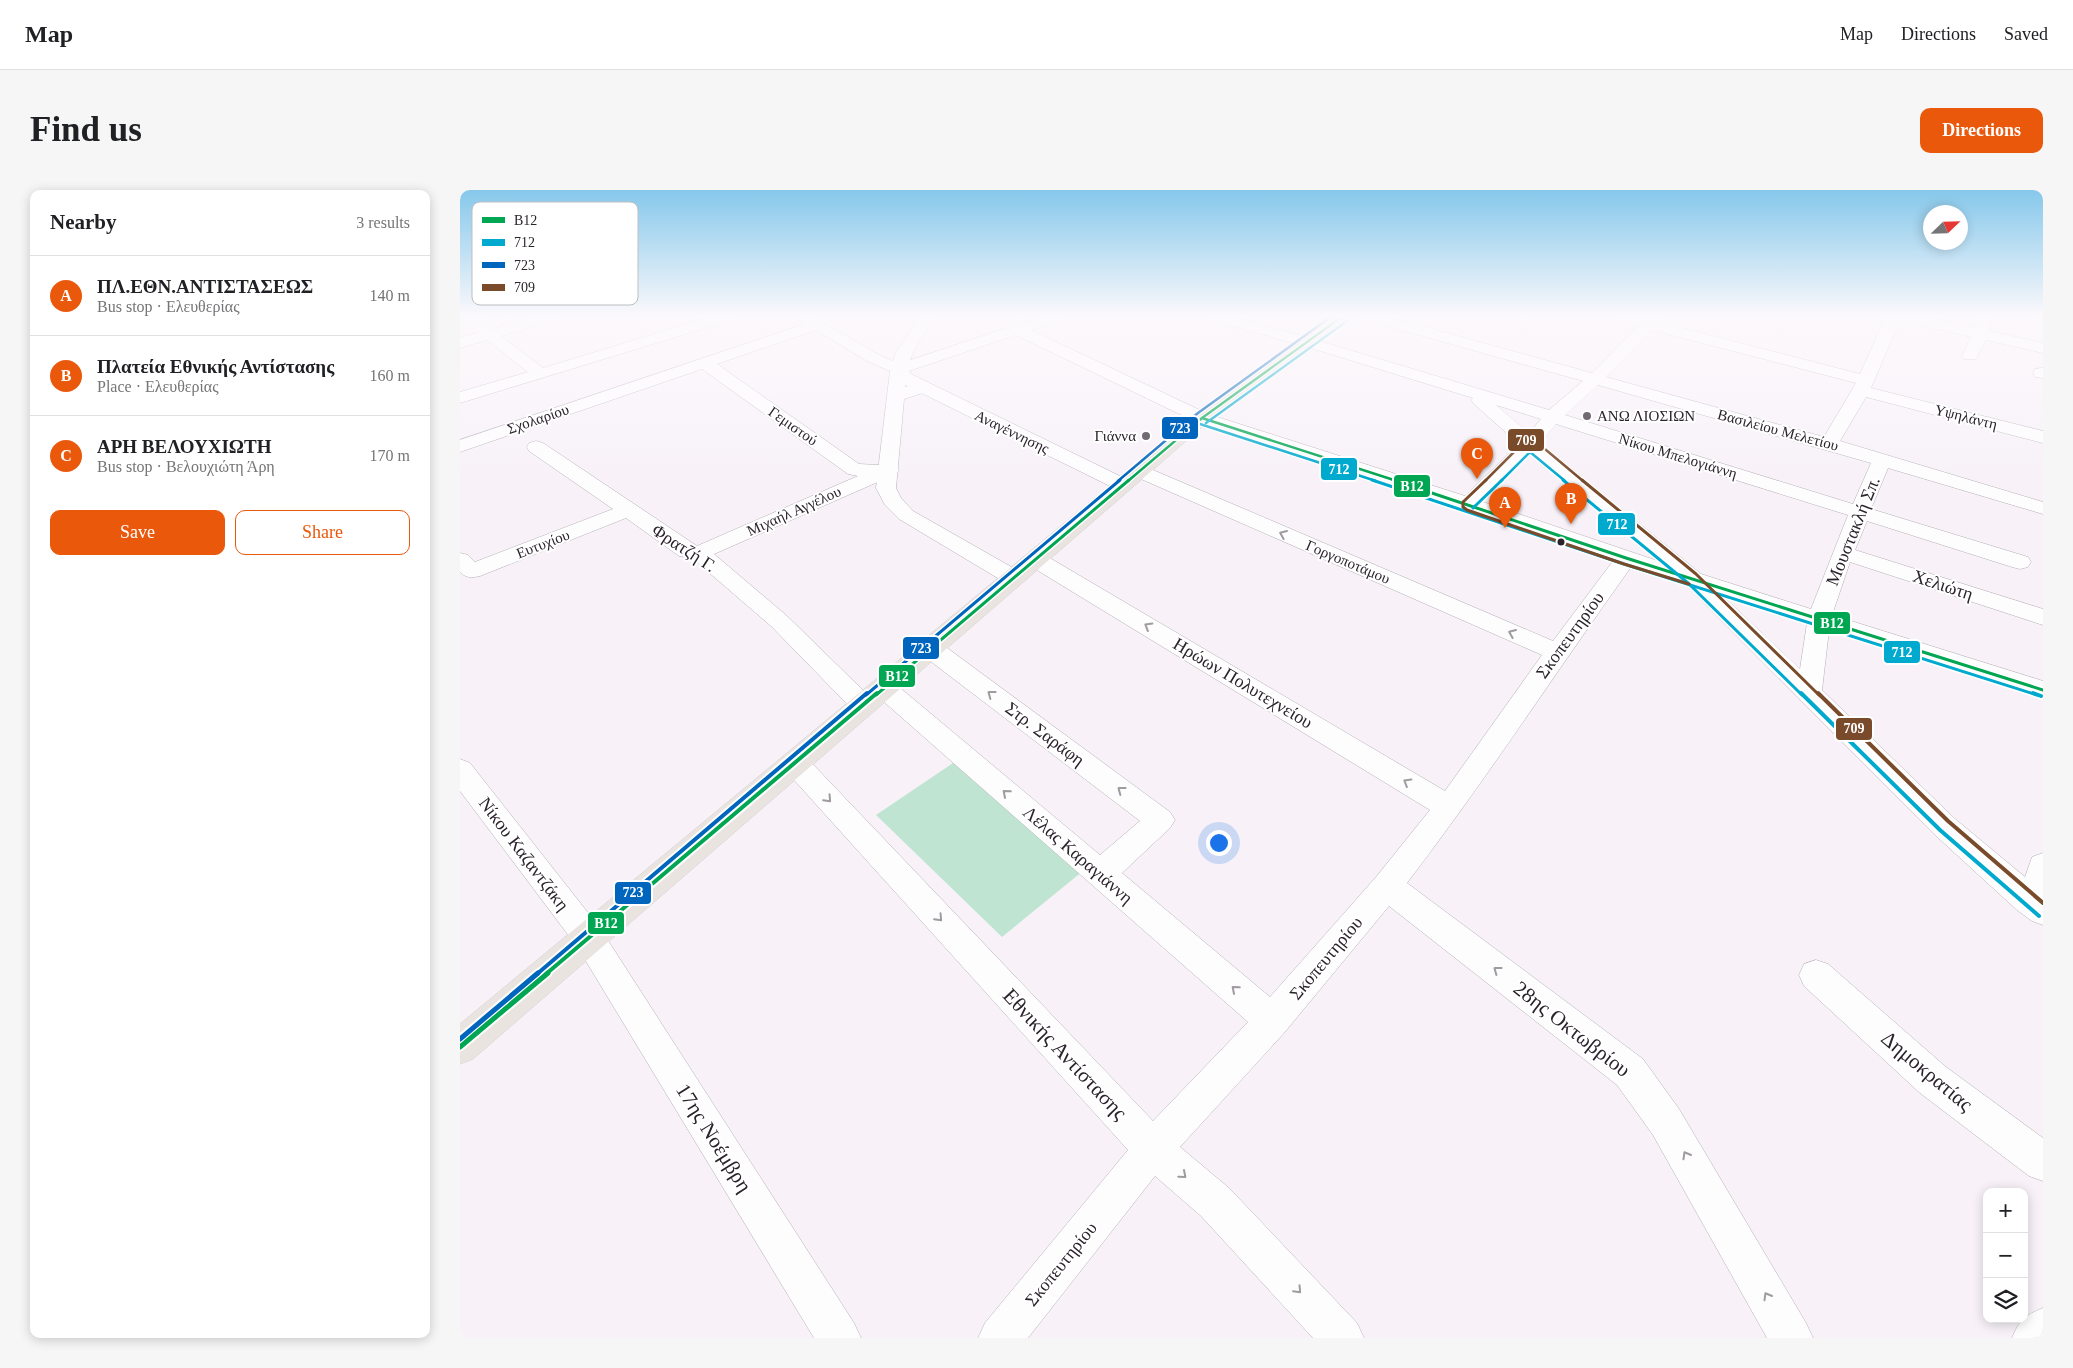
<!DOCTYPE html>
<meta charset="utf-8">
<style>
body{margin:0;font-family:Georgia,serif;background:#f6f6f6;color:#202124}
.controls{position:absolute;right:15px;bottom:15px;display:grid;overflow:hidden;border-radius:10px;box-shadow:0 2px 12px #0003}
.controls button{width:45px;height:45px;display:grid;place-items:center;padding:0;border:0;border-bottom:1px solid #e0e0e0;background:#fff;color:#202124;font:25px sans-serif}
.compass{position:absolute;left:1463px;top:15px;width:45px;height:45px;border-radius:50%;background:#fff;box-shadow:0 2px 12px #0003;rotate:67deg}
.you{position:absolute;left:758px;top:652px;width:18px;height:18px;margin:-12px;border:4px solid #fff;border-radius:50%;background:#1a73e8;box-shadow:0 0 0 8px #1a73e833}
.badge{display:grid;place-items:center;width:32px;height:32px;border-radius:50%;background:#ea580c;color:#fff;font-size:16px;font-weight:700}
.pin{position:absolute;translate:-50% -41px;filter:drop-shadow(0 1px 2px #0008)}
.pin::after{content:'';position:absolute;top:26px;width:18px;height:15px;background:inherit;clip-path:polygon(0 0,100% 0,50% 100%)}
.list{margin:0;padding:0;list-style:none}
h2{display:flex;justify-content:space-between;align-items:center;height:65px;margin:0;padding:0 20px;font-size:21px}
h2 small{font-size:16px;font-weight:400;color:#757577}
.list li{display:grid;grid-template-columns:32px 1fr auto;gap:15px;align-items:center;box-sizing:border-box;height:80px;padding:0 20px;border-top:1px solid #e0e0e0}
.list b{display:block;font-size:19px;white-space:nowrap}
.list p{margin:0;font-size:16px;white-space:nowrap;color:#757577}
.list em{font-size:16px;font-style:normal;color:#757577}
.actions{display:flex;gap:10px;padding:15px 20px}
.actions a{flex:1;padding:11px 0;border:1px solid #ea580c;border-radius:10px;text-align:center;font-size:18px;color:#ea580c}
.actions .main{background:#ea580c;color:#fff}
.icon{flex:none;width:28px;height:28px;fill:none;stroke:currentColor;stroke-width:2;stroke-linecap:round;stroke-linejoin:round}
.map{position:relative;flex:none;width:1583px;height:1148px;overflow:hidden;border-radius:10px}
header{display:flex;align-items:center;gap:30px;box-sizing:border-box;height:70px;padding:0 25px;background:#fff;border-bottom:1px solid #e0e0e0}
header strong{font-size:24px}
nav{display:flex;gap:28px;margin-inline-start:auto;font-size:18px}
.intro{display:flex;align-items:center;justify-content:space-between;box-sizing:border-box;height:120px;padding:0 30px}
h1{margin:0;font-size:35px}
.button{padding:12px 22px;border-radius:10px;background:#ea580c;color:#fff;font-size:18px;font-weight:700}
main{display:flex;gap:30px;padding:0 30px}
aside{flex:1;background:#fff;border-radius:10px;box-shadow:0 2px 12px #0003}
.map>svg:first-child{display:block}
.green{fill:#bfe5d2}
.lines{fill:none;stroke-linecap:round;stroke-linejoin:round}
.minor-casing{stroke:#b5afb6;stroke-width:1}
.tertiary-casing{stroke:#b5afb6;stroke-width:1}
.primary-casing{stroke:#d2ced2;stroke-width:1}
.minor{fill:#fefdfe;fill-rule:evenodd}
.tertiary{fill:#fefdfe;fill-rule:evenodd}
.primary{fill:#eae4e1;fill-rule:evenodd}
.bus-1-far3-casing{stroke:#fff;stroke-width:5}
.bus-1-far2-casing{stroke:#fff;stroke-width:6}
.bus-1-far1-casing{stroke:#fff;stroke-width:8}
.bus-1-casing{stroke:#fff;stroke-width:9}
.bus-2-far2-casing{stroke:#fff;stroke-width:5}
.bus-2-far1-casing{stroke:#fff;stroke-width:6}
.bus-2-casing{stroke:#fff;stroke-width:8}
.bus-3-far3-casing{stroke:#fff;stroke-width:5}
.bus-3-far2-casing{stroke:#fff;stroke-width:6}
.bus-3-far1-casing{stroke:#fff;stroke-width:8}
.bus-3-casing{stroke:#fff;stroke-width:9}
.bus-4-far2-casing{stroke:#fff;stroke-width:5}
.bus-4-far1-casing{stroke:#fff;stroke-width:6}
.bus-4-casing{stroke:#fff;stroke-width:8}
.bus-1-far3{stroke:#00a651;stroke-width:2.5}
.bus-1-far2{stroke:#00a651;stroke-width:3}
.bus-1-far1{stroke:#00a651;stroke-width:4}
.bus-1{stroke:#00a651;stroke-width:5}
.bus-2-far2{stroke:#00a9ce;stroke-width:2.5}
.bus-2-far1{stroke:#00a9ce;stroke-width:3}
.bus-2{stroke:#00a9ce;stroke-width:4}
.bus-3-far3{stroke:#0065bd;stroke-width:2.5}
.bus-3-far2{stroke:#0065bd;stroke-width:3}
.bus-3-far1{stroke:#0065bd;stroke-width:4}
.bus-3{stroke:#0065bd;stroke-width:5}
.bus-4-far2{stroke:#7a4b2a;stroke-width:2.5}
.bus-4-far1{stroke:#7a4b2a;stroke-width:3}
.bus-4{stroke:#7a4b2a;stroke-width:4}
.oneway{stroke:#9f9ba0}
.poi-dot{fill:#736b73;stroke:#fff;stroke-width:2}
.bus-dot{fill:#2b232c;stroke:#fff;stroke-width:2}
.labels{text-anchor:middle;stroke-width:4;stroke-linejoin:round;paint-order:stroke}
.far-poi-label{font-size:15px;fill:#2b232c;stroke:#fff;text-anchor:start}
.far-street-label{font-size:15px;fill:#2b232c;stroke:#fff}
.street-label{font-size:18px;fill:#2b232c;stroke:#fff}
.near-street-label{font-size:21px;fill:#2b232c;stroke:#fff}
.key{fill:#fff;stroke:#bfbdc0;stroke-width:1}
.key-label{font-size:14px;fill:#2b232c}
.line-badge{stroke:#fff;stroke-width:2}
.badge-label{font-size:14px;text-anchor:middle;font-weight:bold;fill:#fff}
</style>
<header>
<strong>Map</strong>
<nav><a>Map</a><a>Directions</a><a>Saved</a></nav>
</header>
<div class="intro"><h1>Find us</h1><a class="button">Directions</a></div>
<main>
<aside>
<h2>Nearby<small>3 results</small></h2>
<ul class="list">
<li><span class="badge">A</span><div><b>ΠΛ.ΕΘΝ.ΑΝΤΙΣΤΑΣΕΩΣ</b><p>Bus stop · Ελευθερίας</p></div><em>140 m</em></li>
<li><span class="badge">B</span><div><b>Πλατεία Εθνικής Αντίστασης</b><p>Place · Ελευθερίας</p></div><em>160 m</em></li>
<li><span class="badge">C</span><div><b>ΑΡΗ ΒΕΛΟΥΧΙΩΤΗ</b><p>Bus stop · Βελουχιώτη Άρη</p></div><em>170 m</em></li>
</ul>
<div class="actions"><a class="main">Save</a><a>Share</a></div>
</aside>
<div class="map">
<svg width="1583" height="1148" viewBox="0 0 1583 1148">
<rect width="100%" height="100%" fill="#f8f2f8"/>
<!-- green -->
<path class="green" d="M496,571L623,681L542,747L416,625Z"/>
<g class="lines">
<!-- minor casing -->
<g class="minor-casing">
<g id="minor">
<path d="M6,126H21L33,139L75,126H99L97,129L41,146L83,178L253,126H277L275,129L0,213V202L68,182L27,150L0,158V148L19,142Z"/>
<path d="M583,126H606L604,129L571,140L748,224L1005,306L1059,254L1014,214L1011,210L1013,208L841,155L747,129L745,126H770L853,149L1089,220L1123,191L902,129L900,126H925L1132,183L1178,136L1151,129L1149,126H1175L1186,129L1188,126H1204L1199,132L1400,184L1426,126H1462L1514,138L1516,126H1531L1529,141L1583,153V163L1526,150L1516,169H1504L1502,166L1511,147L1440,130L1411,198L1583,241V253L1406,207L1380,251L1583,312V324L1428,278L1411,319L1568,367L1571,372L1568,377L1560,379L1552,377L1407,331L1395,360L1583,419V435L1390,372L1372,425L1583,491V509L1369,440L1362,500L1494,628L1565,687L1572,667L1583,663V735L1572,731L1557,720L1474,644L1225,394L1171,377C1096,482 1025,591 947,693L1183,869L1219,919L1346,1133L1353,1148H1307L1193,945L1157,895L929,716L824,843L720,957L769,998L897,1133L904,1148H853L741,1026L695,986L568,1148H518L525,1133L668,960L325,580L321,573L325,566L335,563L345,566L693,931L788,832L415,504L411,498L415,492L424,489L433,492L640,665L680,631L461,464L458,458L461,452L470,450L479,452L710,622L715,630L710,638L662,683L810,807L916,687L970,620L567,374L564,369L567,364L575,362L583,364L985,601L1082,465L672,285L669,281L672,277L679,275L686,277L1093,451L1153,371L1002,318L736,232L556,145L449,181L451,184L670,291L673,295L670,299L663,301L656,299L439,192L431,179L433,176ZM1192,140L1396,193L1364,247L1146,187ZM1138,195L1411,273L1393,314L1105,225ZM1036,215L1081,229L1069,243ZM1096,234L1388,325L1351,419L1241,384L1080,253ZM1071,264L1198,371L1023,312ZM1264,407L1347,433L1340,479Z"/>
<path d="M354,131L359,133L362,136L359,139L257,174L399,274L436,276L439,280L436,284L254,364L327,426L412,509L416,515L412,521L403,524L394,521L311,436L232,368L219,366L166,328L20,386C12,388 6,388 0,382V363L8,365L15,372L153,319L69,261L67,257L69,253L76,251L83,253L237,356L398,286L388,284L242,179L0,262V250Z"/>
<path d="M1581,178H1583V188L1575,187L1573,183L1575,179Z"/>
<path d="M0,569L10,573L140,738L394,1133L401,1148H354L118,758L0,601Z"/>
<path d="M1356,770L1368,774L1486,877L1583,948V991L1569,986L1460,903L1344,796L1339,785L1344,774Z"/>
<path d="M1583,1118V1148H1552C1560,1129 1564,1126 1583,1118Z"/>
</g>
</g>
<!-- tertiary casing -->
<g class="tertiary-casing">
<path id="tertiary" d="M333,126H351L419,165L433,171L436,162L461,126H476C457,154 449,162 445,197L463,192L469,193L471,197L469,201L444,209L436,298L441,308L453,321L562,383L565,388L562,393L554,395L546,393L439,329L425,315L416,298L430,181L407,171Z"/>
</g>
<!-- primary casing -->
<g class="primary-casing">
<path id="primary" d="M873,126H890L748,232L13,869L0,874V834L736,224Z"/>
</g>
<!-- minor -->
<use href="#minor" class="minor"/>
<!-- tertiary -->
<use href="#tertiary" class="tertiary"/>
<!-- primary -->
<use href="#primary" class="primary"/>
<!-- bus-1-far3 casing -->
<g class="bus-1-far3-casing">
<g id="bus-1-far3">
<path d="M742,228L937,291"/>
<path d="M668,291L742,228L883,126"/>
</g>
</g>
<!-- bus-1-far2 casing -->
<g class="bus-1-far2-casing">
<g id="bus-1-far2">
<path d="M933,290L1166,368L1583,500"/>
<path d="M416,505L669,290"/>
</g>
</g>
<!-- bus-1-far1 casing -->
<g class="bus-1-far1-casing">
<path id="bus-1-far1" d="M86,784L417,503"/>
</g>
<!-- bus-1 casing -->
<g class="bus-1-casing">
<path id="bus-1" d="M0,857L88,783"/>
</g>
<!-- bus-2-far2 casing -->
<g class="bus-2-far2-casing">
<g id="bus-2-far2">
<path d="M746,233L887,131"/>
<path d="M740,234L916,291"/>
<path d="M1041,291L1070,262L1105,291"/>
</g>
</g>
<!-- bus-2-far1 casing -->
<g class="bus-2-far1-casing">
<g id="bus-2-far1">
<path d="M912,290L1164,374L1577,505"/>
<path d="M1103,290L1228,393L1342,505"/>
<path d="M1013,318L1042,290"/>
</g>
</g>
<!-- bus-2 casing -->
<g class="bus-2-casing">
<g id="bus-2">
<path d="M1341,503L1480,640L1579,726"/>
<path d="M1573,503L1581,506"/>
</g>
</g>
<!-- bus-3-far3 casing -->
<g class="bus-3-far3-casing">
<path id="bus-3-far3" d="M658,291L738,223L872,126"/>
</g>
<!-- bus-3-far2 casing -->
<g class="bus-3-far2-casing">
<path id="bus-3-far2" d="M406,505L660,290"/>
</g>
<!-- bus-3-far1 casing -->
<g class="bus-3-far1-casing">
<path id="bus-3-far1" d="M77,784L407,503"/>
</g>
<!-- bus-3 casing -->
<g class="bus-3-casing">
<path id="bus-3" d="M0,849L78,783"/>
</g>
<!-- bus-4-far2 casing -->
<g class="bus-4-far2-casing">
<path id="bus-4-far2" d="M1025,291L1066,250L1073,249L1123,291"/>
</g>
<!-- bus-4-far1 casing -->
<g class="bus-4-far1-casing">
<g id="bus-4-far1">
<path d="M1026,290L1003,312V317L1007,320L1164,374L1229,394"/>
<path d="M1122,290L1236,384L1359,505"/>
</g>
</g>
<!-- bus-4 casing -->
<g class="bus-4-casing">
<path id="bus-4" d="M1358,503L1488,631L1583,713"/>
</g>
<!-- bus-1-far3 -->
<use href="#bus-1-far3" class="bus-1-far3"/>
<!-- bus-1-far2 -->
<use href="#bus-1-far2" class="bus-1-far2"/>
<!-- bus-1-far1 -->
<use href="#bus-1-far1" class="bus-1-far1"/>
<!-- bus-1 -->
<use href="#bus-1" class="bus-1"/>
<!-- bus-2-far2 -->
<use href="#bus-2-far2" class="bus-2-far2"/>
<!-- bus-2-far1 -->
<use href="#bus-2-far1" class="bus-2-far1"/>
<!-- bus-2 -->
<use href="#bus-2" class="bus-2"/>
<!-- bus-3-far3 -->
<use href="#bus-3-far3" class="bus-3-far3"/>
<!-- bus-3-far2 -->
<use href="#bus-3-far2" class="bus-3-far2"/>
<!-- bus-3-far1 -->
<use href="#bus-3-far1" class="bus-3-far1"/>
<!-- bus-3 -->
<use href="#bus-3" class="bus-3"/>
<!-- bus-4-far2 -->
<use href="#bus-4-far2" class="bus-4-far2"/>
<!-- bus-4-far1 -->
<use href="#bus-4-far1" class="bus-4-far1"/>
<!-- bus-4 -->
<use href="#bus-4" class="bus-4"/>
</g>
<!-- one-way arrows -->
<defs><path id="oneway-chevron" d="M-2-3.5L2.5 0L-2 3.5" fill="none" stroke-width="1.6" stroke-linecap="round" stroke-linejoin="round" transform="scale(1.25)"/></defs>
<g class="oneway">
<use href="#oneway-chevron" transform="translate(823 344) rotate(-157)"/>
<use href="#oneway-chevron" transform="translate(688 436) rotate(-149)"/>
<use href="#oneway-chevron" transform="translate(1052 443) rotate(-157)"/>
<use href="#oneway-chevron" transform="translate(531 504) rotate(-143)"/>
<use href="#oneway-chevron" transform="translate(947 592) rotate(-149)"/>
<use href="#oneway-chevron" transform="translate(661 600) rotate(-143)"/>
<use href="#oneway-chevron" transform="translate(546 603) rotate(-139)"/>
<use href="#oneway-chevron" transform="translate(368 609) rotate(47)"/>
<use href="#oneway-chevron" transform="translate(479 728) rotate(47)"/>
<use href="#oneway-chevron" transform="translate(1037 780) rotate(-143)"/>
<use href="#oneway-chevron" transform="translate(775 799) rotate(-139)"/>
<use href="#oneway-chevron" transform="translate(1226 965) rotate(-120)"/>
<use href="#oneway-chevron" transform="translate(723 985) rotate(41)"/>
<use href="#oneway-chevron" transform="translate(838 1100) rotate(47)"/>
<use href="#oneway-chevron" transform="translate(1307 1106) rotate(-120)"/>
</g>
<!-- sky -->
<linearGradient id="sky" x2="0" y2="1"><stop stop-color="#86c8eb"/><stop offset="0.44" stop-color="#fcf9fc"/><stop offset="1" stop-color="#fcf9fc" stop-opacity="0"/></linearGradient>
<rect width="1583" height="287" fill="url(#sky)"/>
<!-- markers -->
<g class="poi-dot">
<circle cx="1127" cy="226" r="5"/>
<circle cx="686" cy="246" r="5"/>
</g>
<circle class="bus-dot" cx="1101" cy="352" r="4.5"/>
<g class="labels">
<!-- far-poi labels -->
<g class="far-poi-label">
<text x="1137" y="231">ΑΝΩ ΛΙΟΣΙΩΝ</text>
<text x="676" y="251" text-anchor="end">Γιάννα</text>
</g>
<!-- far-street labels -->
<g class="far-street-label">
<text transform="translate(1506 227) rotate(14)" y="5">Υψηλάντη</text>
<text transform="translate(78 229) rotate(-19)" y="5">Σχολαρίου</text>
<text transform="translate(333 236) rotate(35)" y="5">Γεμιστού</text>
<text transform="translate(1318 240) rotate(15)" y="5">Βασιλείου Μελετίου</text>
<text transform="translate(552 242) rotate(26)" y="5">Αναγέννησης</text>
<text transform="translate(1218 266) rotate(17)" y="5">Νίκου Μπελογιάννη</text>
<text transform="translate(334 321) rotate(-24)" y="5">Μιχαήλ Αγγέλου</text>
<text transform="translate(83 354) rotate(-21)" y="5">Ευτυχίου</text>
<text transform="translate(888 372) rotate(23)" y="5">Γοργοποτάμου</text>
</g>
<!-- street labels -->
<g class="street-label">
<text transform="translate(1393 341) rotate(-68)" y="6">Μουστακλή Σπ.</text>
<text transform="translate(224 358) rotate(33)" y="6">Φρατζή Γ.</text>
<text transform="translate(1483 395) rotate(18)" y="6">Χελιώτη</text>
<text transform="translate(1110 445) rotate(-54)" y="6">Σκοπευτηρίου</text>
<text transform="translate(783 493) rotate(31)" y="6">Ηρώων Πολυτεχνείου</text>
<text transform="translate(585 544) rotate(37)" y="6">Στρ. Σαράφη</text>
<text transform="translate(64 664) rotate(53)" y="6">Νίκου Καζαντζάκη</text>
<text transform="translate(618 665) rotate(41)" y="6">Λέλας Καραγιάννη</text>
<text transform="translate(866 768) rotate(-50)" y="6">Σκοπευτηρίου</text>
<text transform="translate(601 1074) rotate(-51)" y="6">Σκοπευτηρίου</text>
</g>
<!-- near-street labels -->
<g class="near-street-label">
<text transform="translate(1112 839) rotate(38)" y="7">28ης Οκτωβρίου</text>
<text transform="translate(605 864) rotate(47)" y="7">Εθνικής Αντίστασης</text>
<text transform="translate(1467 881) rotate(40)" y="7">Δημοκρατίας</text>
<text transform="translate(254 948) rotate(58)" y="7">17ης Νοέμβρη</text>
</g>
</g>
<!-- legend -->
<rect x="12" y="12" width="166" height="103" rx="8" class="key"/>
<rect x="22" y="27" width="23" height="6" fill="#00a651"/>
<rect x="22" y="49" width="23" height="7" fill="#00a9ce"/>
<rect x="22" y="72" width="23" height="6" fill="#0065bd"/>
<rect x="22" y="94" width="23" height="7" fill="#7a4b2a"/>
<g class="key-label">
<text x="54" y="35">Β12</text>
<text x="54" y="57">712</text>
<text x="54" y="80">723</text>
<text x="54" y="102">709</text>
</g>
<g class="line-badge">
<rect x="701" y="226" width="38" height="24" rx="5" fill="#0065bd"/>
<rect x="1047" y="238" width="38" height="24" rx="5" fill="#7a4b2a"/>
<rect x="860" y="267" width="38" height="24" rx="5" fill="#00a9ce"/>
<rect x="933" y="284" width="38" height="24" rx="5" fill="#00a651"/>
<rect x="1137" y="322" width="39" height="24" rx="5" fill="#00a9ce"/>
<rect x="1353" y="421" width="38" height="24" rx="5" fill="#00a651"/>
<rect x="442" y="446" width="38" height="24" rx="5" fill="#0065bd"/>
<rect x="1423" y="450" width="38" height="24" rx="5" fill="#00a9ce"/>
<rect x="418" y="474" width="38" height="24" rx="5" fill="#00a651"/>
<rect x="1375" y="527" width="38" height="24" rx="5" fill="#7a4b2a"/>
<rect x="154" y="691" width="38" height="24" rx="5" fill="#0065bd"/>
<rect x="127" y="721" width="38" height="24" rx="5" fill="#00a651"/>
</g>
<g class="badge-label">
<text x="720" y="243">723</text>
<text x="1066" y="255">709</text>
<text x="879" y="284">712</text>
<text x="952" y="301">Β12</text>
<text x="1157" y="339">712</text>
<text x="1372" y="438">Β12</text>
<text x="461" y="463">723</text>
<text x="1442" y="467">712</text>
<text x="437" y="491">Β12</text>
<text x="1394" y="543">709</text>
<text x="173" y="707">723</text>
<text x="146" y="738">Β12</text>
</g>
</svg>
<div class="controls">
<button>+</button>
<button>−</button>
<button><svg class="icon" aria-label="layers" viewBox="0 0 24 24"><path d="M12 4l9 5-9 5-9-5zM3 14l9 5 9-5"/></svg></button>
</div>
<svg class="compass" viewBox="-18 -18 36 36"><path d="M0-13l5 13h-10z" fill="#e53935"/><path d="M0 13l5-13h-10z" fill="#757577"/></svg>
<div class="you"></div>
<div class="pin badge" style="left:1045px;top:338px">A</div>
<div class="pin badge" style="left:1111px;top:334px">B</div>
<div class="pin badge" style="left:1017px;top:289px">C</div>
</div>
</main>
